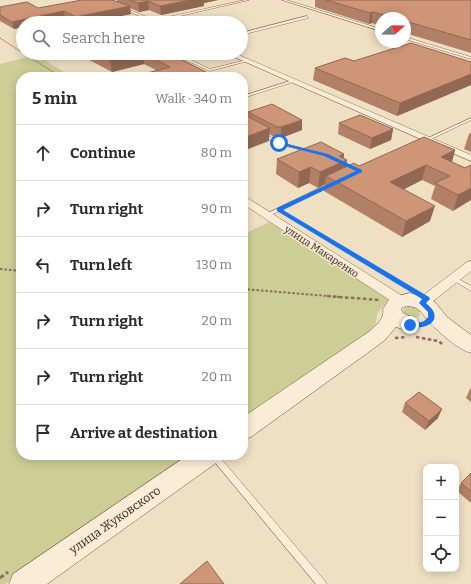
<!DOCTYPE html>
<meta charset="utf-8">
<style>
body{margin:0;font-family:Bitter,serif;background:#f7f7f7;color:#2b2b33}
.controls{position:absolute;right:12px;bottom:12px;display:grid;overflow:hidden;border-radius:8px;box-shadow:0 2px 10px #0003}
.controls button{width:36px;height:36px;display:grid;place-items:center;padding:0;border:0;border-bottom:1px solid #e1e1e2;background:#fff;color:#2b2b33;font:20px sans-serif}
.compass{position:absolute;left:375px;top:12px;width:36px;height:36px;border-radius:50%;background:#fff;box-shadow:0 2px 10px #0003;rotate:70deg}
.stop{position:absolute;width:12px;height:12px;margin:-9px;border:3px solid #1a73e8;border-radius:50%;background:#fff}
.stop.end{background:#1a73e8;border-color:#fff;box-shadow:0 1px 4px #0008}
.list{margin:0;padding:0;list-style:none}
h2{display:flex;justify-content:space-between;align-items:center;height:52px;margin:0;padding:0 16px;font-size:17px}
h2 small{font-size:13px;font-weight:400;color:#7c7c81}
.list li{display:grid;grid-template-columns:26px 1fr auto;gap:12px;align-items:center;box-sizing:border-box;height:56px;padding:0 16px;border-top:1px solid #e1e1e2}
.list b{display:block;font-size:15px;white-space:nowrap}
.list em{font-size:13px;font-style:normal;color:#7c7c81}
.icon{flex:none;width:22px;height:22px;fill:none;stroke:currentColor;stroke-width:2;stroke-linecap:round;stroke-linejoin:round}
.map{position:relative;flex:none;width:471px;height:584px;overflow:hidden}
.search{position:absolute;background:#fff;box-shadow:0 2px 10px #0003;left:16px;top:16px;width:232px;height:44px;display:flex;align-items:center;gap:10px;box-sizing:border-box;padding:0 14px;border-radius:22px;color:#7c7c81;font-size:15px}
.panel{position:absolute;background:#fff;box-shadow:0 2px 10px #0003;left:16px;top:72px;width:232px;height:388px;border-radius:16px}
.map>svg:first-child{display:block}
.green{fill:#ccce96}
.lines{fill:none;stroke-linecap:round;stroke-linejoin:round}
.lane-casing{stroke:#8a6f59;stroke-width:1}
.street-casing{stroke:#8a6f59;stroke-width:1}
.secondary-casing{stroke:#6c503c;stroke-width:1}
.path-far3{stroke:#8a6f59;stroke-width:1;stroke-dasharray:1.5 1;stroke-linecap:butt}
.path-far2{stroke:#8a6f59;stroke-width:2;stroke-dasharray:2.5 2;stroke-linecap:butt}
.path-far1{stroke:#8a6f59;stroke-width:2.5;stroke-dasharray:3.5 2.5;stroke-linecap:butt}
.path{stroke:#8a6f59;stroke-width:3;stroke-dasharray:4.5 3;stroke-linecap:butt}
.lane{fill:#faecd6;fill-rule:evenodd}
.street{fill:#faecd6;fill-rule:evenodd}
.secondary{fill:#faecd6;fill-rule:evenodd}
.wall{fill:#b28066}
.shaded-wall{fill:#916853}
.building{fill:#cf9577;stroke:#916853}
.route{fill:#1a73e8}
.labels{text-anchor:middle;stroke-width:3;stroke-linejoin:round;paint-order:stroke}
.street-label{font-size:10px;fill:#39291e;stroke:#f6e9d3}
.near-street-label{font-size:12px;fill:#39291e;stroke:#f6e9d3}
</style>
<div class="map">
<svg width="471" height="584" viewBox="0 0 471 584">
<rect width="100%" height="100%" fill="#efdfc3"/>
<!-- green -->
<g class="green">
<path d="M36,55L72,77H21V455H192L5,584H0V64Z"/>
<path d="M270,222L390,297L377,314L375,329L243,420V231L246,233Z"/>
<path d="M406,306L414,307L420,311V316L413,318L405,315L403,310Z"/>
</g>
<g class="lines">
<!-- lane casing -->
<g class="lane-casing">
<g id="lane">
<path d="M245,0H249L154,22L123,9L125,8L154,20Z"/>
<path d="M282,0H286L381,29V31Z"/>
<path d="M307,16L308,18L241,35V33Z"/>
<path d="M405,37L471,57V59L405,39Z"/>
<path d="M158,53H162L169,56H182L210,69L246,60L248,61L210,71L181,58H168Z"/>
<path d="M293,80L296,81L243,98V96Z"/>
<path d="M471,118V120L425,142L422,141Z"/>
<path d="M261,133H263L280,142L311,151L309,152L278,144L261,135Z"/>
<path d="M330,183H332L334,184L269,216H265L264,215Z"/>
<path d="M453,276L471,286V291L451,279L450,278Z"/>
<path d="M209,455H218L325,581L327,584H316Z"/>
</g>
</g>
<!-- street casing -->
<g class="street-casing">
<g id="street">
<path d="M154,19L161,23L152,22V20Z"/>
<path d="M225,53H234L471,155V161Z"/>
<path d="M243,198L249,199L404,297L406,300L404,303L399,304L394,303L243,204Z"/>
<path d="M471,261V271L427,306L422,308L417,306L415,303L417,300L467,262Z"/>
</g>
</g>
<!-- secondary casing -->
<g class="secondary-casing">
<g id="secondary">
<path d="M410,293L429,299L435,302L447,317L471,335V353C458,349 445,337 435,328C423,318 421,303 403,307L401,309L403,313L417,320L420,325L417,330L410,332L396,327L384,341L251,437L243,440V417L370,331C376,325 385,319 383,309L390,298Z"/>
<path d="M188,455H220L216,463L47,584H9L13,574Z"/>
</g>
</g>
<!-- path-far3 -->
<g class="path-far3">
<path d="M0,38L23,53"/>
<path d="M23,53L61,77"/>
</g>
<!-- path-far2 -->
<g class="path-far2">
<path d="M285,214L409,288"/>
<path d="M0,269L21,271"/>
<path d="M243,289L339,297"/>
</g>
<!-- path-far1 -->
<g class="path-far1">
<path d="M327,296L379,300"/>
<path d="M416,337L438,341L444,345"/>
<path d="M395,338L406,337"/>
</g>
<!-- path -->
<g class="path">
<path d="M227,459L232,455"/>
<path d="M0,578L8,572"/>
</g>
<!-- lane -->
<use href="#lane" class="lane"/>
<!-- street -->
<use href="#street" class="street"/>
<!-- secondary -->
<use href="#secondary" class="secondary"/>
</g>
<!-- wall -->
<g class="wall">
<path d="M117,0H218L204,3V6L161,15L149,10L139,12L130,8L131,14L86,23H74L65,19L44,23H23V27L14,29L0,21V7L38,8L117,2Z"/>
<path d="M315,0H471V53L405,33V18H381V26L372,23L369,24L315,7Z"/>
<path d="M80,53H188L182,54H171L216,77L156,70L144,64L112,72L80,55Z"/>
<path d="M354,61L471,62V85L397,116L313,80L315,68Z"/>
<path d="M248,112L302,130L281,138H276L269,134V141L248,117Z"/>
<path d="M339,123L393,129L391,140L370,149L338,134Z"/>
<path d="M471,133V152L464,149L469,134Z"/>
<path d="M455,150L452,162L465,168L471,165L453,211L431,199L435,186L422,180L404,189L430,221L402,237L324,191L325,184L318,188L309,183L298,188L276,174L277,159L344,154V158L346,167L359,166Z"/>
<path d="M471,388V402L466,398L470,389Z"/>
<path d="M405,403L438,418L425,430L402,412Z"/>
<path d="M471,473V503L457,491L461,483Z"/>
</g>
<!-- shaded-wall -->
<g class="shaded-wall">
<path d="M191,0H218L204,3V6L161,15L160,6Z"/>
<path d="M148,1L149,10L139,12L138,3Z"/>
<path d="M130,6L131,14L86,23H77L76,17Z"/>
<path d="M64,11L65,19L44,23H23V27L14,29L12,22Z"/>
<path d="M373,12L372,23L369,24L370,13Z"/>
<path d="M143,53L144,64L112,72L110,61Z"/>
<path d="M471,74V85L397,116L400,103Z"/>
<path d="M302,120V130L281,138V127Z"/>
<path d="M270,128L269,141L243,151V138Z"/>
<path d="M393,129L391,140L370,149L372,138Z"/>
<path d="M455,150L451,165L441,157Z"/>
<path d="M344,154L343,162L347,160L345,175L326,176L325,184L318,188L320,172L339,156Z"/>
<path d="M426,165L422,180L387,198L390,182Z"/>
<path d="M311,167L309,183L298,188L299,172Z"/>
<path d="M471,188V200L453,211L458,195Z"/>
<path d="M435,206L430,221L402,237L406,221Z"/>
<path d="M442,409L438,418L425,430L429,421Z"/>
</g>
<!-- building -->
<g class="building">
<path d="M82,0H112L130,6L76,17L64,11L12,22L0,15V7L27,2L38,8Z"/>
<path d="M130,0H191L160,6L148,1L138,3Z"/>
<path d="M326,0H471V40L405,21V18H394L373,12L370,13Z"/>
<path d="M411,43L471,62V74L400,103L315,68L345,58L354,61Z"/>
<path d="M95,53H168L216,77H132L170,67L143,53L110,61Z"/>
<path d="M272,104L302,120L281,127H277L248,112Z"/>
<path d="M243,114L270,128L243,138Z"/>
<path d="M360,115L393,129L372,138L339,123Z"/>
<path d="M424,137L455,150L441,157L465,168L471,165V188L458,195L435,183L450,176L426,165L390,182L435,206L406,221L326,176L354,163L359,166Z"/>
<path d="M321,142L344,154L339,156L347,160L320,172L311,167L299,172L277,159Z"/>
<path d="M419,392L442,409L429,421L405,403Z"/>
<path d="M471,473V491L461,483Z"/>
<path d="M207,561L224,584H180Z"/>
</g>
<!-- route -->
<path class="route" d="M279,142L328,154L362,170V172L283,210L429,297L430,299L426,303C429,306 433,309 434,313C438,327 417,329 408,327V323C416,322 422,325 428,317V312L419,303L422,299L277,211V208L356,171L324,156L278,144Z"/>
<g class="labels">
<!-- street labels -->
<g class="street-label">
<text transform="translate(322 251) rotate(33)" y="4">улица Макаренко</text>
</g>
<!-- near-street labels -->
<g class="near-street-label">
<text transform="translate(115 520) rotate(-35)" y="4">улица Жуковского</text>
</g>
</g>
</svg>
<div class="controls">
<button>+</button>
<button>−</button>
<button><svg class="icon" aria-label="locate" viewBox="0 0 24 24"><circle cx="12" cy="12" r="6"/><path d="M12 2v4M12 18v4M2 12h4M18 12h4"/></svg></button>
</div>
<svg class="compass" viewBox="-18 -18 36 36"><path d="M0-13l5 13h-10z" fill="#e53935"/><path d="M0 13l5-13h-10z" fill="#7c7c81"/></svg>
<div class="stop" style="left:279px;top:143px"></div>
<div class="stop end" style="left:410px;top:325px"></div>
<div class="search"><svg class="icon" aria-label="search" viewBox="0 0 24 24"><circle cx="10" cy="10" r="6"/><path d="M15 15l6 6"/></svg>Search here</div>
<section class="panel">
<h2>5 min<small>Walk · 340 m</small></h2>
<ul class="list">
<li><svg class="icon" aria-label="ahead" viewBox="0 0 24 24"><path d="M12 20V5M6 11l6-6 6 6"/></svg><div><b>Continue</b></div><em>80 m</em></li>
<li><svg class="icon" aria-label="right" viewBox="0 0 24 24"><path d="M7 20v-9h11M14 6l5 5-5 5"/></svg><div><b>Turn right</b></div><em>90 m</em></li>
<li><svg class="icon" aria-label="left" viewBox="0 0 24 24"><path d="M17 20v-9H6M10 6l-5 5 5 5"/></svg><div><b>Turn left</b></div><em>130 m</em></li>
<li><svg class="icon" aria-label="right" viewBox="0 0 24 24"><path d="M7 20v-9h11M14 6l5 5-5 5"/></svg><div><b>Turn right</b></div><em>20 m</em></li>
<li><svg class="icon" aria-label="right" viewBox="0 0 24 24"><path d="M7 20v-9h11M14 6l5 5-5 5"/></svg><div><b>Turn right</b></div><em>20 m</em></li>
<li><svg class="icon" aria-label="arrive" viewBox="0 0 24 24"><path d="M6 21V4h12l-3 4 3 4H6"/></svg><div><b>Arrive at destination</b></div></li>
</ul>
</section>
</div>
